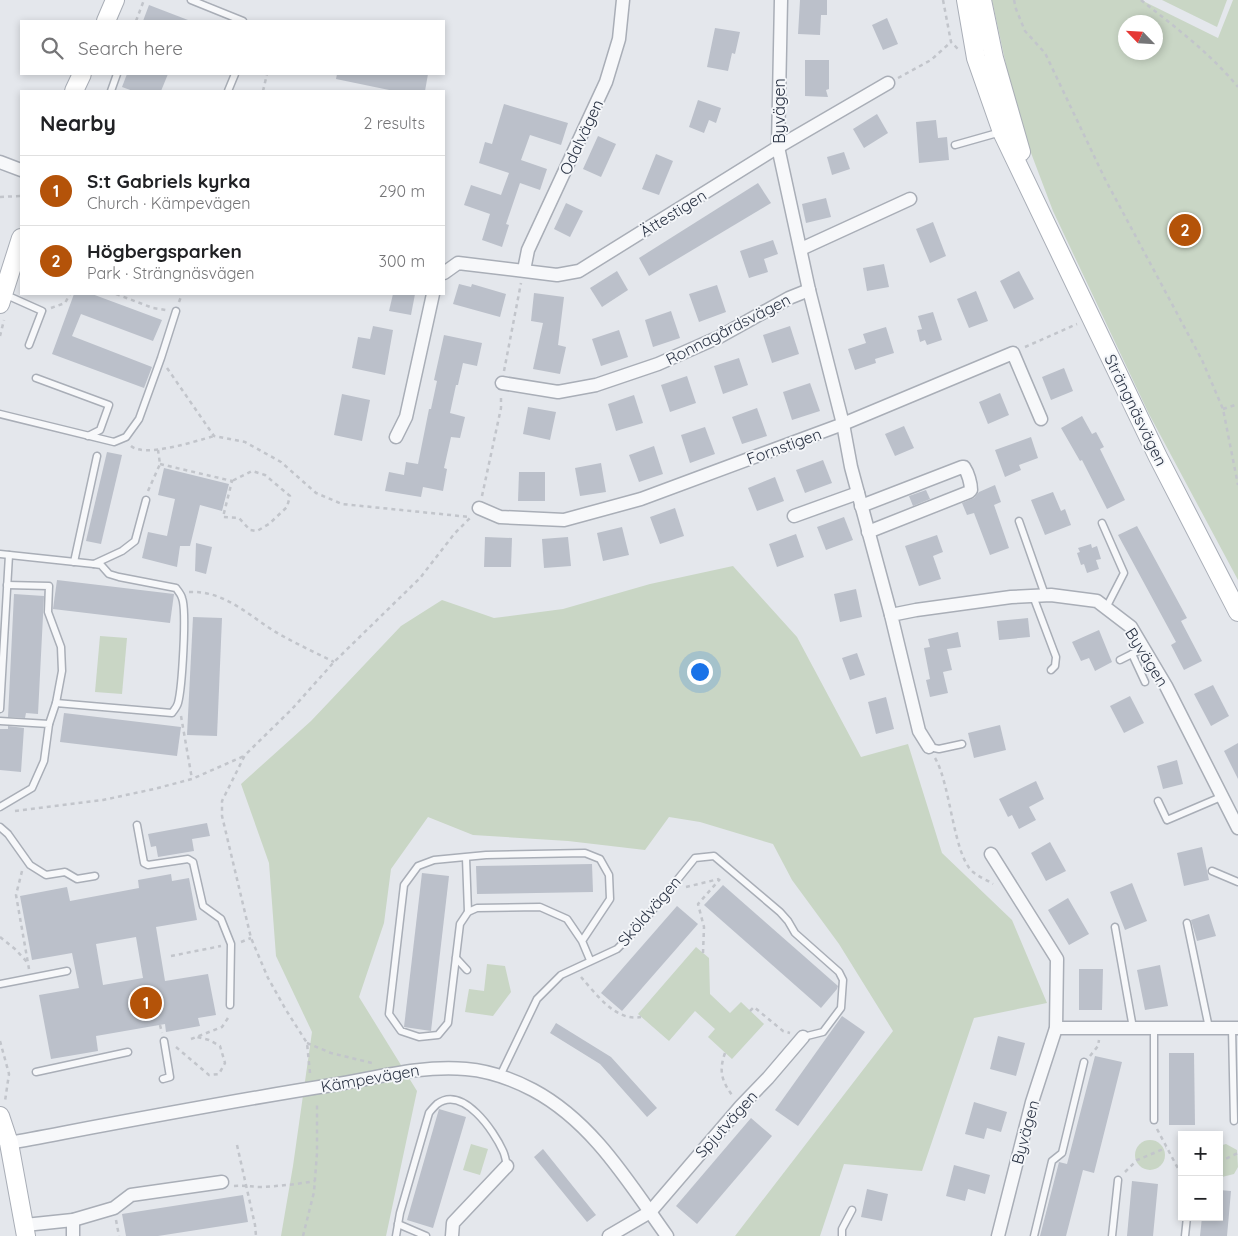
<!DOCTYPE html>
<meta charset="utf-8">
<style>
body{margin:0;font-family:Quicksand,sans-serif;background:#f6f6f6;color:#202124}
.controls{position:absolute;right:15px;bottom:15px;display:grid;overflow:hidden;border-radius:0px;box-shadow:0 2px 8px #0003}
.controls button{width:45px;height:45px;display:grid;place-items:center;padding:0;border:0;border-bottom:1px solid #e0e0e0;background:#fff;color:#202124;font:25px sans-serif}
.compass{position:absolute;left:1118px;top:15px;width:45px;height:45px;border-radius:50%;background:#fff;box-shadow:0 2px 8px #0003;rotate:295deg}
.you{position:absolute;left:699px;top:671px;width:18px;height:18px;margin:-12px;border:4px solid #fff;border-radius:50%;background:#1a73e8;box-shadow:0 0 0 8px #1a73e833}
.badge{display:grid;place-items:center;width:32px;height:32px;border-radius:50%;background:#b45309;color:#fff;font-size:16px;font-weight:700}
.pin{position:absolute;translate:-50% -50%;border:2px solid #fff;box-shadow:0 1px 5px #0006}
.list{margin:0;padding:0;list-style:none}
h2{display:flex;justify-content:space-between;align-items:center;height:65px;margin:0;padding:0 20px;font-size:21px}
h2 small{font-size:16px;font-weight:400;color:#757577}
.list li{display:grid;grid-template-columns:32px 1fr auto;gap:15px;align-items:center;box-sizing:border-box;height:70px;padding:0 20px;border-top:1px solid #e0e0e0}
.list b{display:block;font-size:19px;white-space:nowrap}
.list p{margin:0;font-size:16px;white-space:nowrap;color:#757577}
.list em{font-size:16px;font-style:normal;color:#757577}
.icon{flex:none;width:28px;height:28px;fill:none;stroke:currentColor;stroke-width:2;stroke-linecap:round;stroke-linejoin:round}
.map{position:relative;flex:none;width:1238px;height:1236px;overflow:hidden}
.search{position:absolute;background:#fff;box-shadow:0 2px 8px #0003;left:20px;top:20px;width:425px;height:55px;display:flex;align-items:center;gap:12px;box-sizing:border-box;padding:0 18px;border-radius:0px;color:#757577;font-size:19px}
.panel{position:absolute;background:#fff;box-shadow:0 2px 8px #0003;left:20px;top:90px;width:425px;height:205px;border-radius:0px}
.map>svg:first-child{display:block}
.green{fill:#c9d6c5;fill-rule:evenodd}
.building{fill:#bbc0ca;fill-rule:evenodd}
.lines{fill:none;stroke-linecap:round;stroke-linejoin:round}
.lane-casing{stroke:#a9aeb7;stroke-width:9}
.street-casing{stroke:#a9aeb7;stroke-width:15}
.secondary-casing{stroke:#a9aeb7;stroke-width:20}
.path{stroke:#c2c5cb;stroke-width:2.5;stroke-dasharray:4 4;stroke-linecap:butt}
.lane{stroke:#f7f8fa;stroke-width:6}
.street{stroke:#f7f8fa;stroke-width:12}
.secondary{stroke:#fff;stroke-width:18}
.labels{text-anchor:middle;stroke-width:4;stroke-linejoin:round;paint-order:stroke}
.street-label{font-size:16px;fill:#2b3445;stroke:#f4f6f9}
</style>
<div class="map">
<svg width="1238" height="1236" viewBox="0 0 1238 1236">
<rect width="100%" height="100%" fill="#e4e7ec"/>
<!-- green -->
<g class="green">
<path d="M992,0H1141L1218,38L1233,0H1238V580L1149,414L1053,211L1017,116ZM1126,22H1156V52H1126Z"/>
<path d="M1162,0H1227L1217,27Z"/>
<path d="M733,566L797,637L861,757L908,744L942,853L1012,920L1047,1003L974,1018L922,1171L844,1164L820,1236H735L893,1031L839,944L792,880L773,844L700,822L669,817L645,850L568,841L473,835L428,817L391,869L384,923L359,997L417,1091L386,1236H281L293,1166L312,1032L276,956L269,863L241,784L311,721L401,626L442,600L494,618L563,609L650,584Z"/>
<path d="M100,636L127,638L122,694L95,692Z"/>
<path d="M696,947L709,958L710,994L730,1013L741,1002L764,1024L732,1059L708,1037L715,1029L695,1011L669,1041L638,1014Z"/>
<path d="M487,964L505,966L511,992L493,1016L465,1012L469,989L484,991Z"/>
<circle cx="1150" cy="1155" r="15"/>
<path d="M471,1144L488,1149L480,1175L463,1170Z"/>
<path d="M1226,1144L1237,1150L1238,1167L1234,1174L1222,1177L1219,1176V1146Z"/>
</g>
<!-- building -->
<g class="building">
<path d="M800,0H827V15H821L820,35L798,34Z"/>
<path d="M149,5L188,20V21H143Z"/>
<path d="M887,18L898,44L883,50L872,25Z"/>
<path d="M715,28L740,32L735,54L732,53L728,71L707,67Z"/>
<path d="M805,60H829V89L826,90L828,97L805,96Z"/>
<path d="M127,74H168L161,91H133L122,87Z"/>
<path d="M337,74H428L425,91H394L336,79Z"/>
<path d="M698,100L721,108L716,123L709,120L704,133L689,127Z"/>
<path d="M504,104L568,123L561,145L530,135L521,160L547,169L540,190L520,183L506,224L509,225L502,247L482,240L490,214L464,205L471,185L501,195L509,173L479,163L485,142L492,144Z"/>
<path d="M877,114L888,133L864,148L853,129Z"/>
<path d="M936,120L938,138L947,137L949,160L919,163L916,122Z"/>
<path d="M598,136L616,144L601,177L583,169Z"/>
<path d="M844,152L850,169L832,175L827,157Z"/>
<path d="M656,154L673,161L659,195L642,189Z"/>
<path d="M758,183L771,203L649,276L639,258Z"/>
<path d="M826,198L831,217L806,223L802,204Z"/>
<path d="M566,203L583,211L570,237L554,229Z"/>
<path d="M933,222L946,256L930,263L916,229Z"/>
<path d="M773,240L778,254L764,259L768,272L749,278L740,251Z"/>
<path d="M884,264L889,287L867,291L863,268Z"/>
<path d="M617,271L628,290L602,307L590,288Z"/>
<path d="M1019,271L1034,299L1014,309L1000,281Z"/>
<path d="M459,284L471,287L472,284L506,294L500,317L453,304Z"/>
<path d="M717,285L726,312L699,322L689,294Z"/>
<path d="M976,291L988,321L969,328L957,299Z"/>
<path d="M534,293L564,297L558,345L566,347L560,374L533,369L543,323L531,321Z"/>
<path d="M74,294H92L162,320L153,341L81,314L72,336L152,367L144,388L52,354Z"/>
<path d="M393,294H415L411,315L389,311Z"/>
<path d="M671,311L680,338L653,347L645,320Z"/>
<path d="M933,312L942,340L927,345L925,340L920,342L917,330L922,329L918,316Z"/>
<path d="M373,326L393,330L385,375L352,368L358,337L370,339Z"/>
<path d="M790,326L799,354L772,363L763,335Z"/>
<path d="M886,327L894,353L875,359L876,363L855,370L848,349L866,343L863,334Z"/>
<path d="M619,330L628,357L601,366L592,339Z"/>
<path d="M444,335L482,343L477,366L463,363L458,385H456L450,413L465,417L460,438L451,437L444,468L447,469L443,491L423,487L421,497L385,491L389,472L404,475L406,462L418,464L429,409H431L437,381L434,380Z"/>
<path d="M739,358L748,385L723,394L714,366Z"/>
<path d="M1064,368L1073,391L1051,400L1042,377Z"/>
<path d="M687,376L696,403L670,412L661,385Z"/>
<path d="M810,383L820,411L792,420L783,392Z"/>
<path d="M1000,393L1009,415L988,424L979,402Z"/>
<path d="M342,394L370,400L362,441L334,435Z"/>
<path d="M634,395L643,423L616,431L608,404Z"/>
<path d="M528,407L556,412L550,440L523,434Z"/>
<path d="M757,408L767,436L742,444L732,417Z"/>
<path d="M1082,416L1092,434L1096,432L1104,447L1100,449L1125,500L1107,509L1082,460L1080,461L1061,428Z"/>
<path d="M904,426L914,448L895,456L885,434Z"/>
<path d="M705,427L715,454L690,463L681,435Z"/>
<path d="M1031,437L1038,458L1019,465L1021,470L1005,477L995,450Z"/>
<path d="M654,446L663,474L639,482L629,455Z"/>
<path d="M107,452L122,455L101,544L86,541Z"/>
<path d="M823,460L832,483L805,493L796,470Z"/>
<path d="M601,463L606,492L580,496L575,468Z"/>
<path d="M164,468L229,484L222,511L200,505L190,546H180L177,567L142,558L148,532L167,536L175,499L158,495Z"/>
<path d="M519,472H545V501H518Z"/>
<path d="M775,477L784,501L757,511L748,488Z"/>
<path d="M995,485L1001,502L994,505L1009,548L990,555L974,513L967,515L962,503L974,498L979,492Z"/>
<path d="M926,490L930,499L913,506L909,496Z"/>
<path d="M1053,492L1061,511L1065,509L1071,525L1045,535L1031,500Z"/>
<path d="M675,508L684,536L660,544L650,517Z"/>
<path d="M844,517L853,540L826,550L817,527Z"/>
<path d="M1137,526L1187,618L1181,621L1202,661L1184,670L1171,645L1176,642L1118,535Z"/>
<path d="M622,527L629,555L603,561L597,533Z"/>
<path d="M796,534L804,557L777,567L769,544Z"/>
<path d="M937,535L943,552L933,556L941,579L919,586L905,546Z"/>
<path d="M485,537L512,538L511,567H484Z"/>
<path d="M568,537L571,566L544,568L542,539Z"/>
<path d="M196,543L212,547L206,574L195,571Z"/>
<path d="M1091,544L1092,548L1097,546L1101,559L1096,560L1099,569L1087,573L1084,564L1081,565L1077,553L1080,552L1078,548Z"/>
<path d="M57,580L174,594L170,623L53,609Z"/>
<path d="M856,589L862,617L840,622L834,594Z"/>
<path d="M14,594L44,596L38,714L26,713L25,718L8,717Z"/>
<path d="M193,617L222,618L217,736L187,735Z"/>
<path d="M1028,618L1030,637L999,640L997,621Z"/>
<path d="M1099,630L1112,662L1095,671L1089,658L1081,661L1072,642Z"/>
<path d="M958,632L961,647L947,649L952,670L943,672L948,693L930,697L926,680L930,679L924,648L930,647L928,639Z"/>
<path d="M857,653L865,675L850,680L842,658Z"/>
<path d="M1213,685L1229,716L1211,726L1194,694Z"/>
<path d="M1130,696L1144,723L1124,733L1110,706Z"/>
<path d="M886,697L894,729L876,734L868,702Z"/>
<path d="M64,713L181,727L177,756L60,742Z"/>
<path d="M1000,725L1006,750L974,758L968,733Z"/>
<path d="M8,726L24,728L21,772L0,770V729H8Z"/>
<path d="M1238,743V779L1224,751Z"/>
<path d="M1177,760L1183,784L1163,789L1157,766Z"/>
<path d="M1036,781L1044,799L1029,807L1036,820L1019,829L1012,815L1008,817L999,799Z"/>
<path d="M207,823L210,836L192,839L194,851L158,857L156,846L151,847L148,834Z"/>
<path d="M1050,842L1066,871L1046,881L1031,853Z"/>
<path d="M1202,847L1209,880L1184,886L1177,853Z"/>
<path d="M592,864L593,892L477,894L476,866Z"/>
<path d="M422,873L449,876L431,1031L404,1027Z"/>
<path d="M171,874L172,881L189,878L197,920L156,927L165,981L208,974L216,1015L198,1018L200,1026L166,1032L165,1024L96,1036L98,1051L51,1059L39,995L79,988L72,953L32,960L20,896L67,887L70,901L139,888L138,880ZM136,937L143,978L103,985L96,944Z"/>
<path d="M1132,883L1147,921L1125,930L1110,892Z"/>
<path d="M723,885L838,986L837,989L821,1008L704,905Z"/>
<path d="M1068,898L1089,934L1069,945L1048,910Z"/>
<path d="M677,906L698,924L622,1011L601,993Z"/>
<path d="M1209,914L1216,936L1197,941L1191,920Z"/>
<path d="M1160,965L1168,1006L1145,1010L1137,970Z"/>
<path d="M1079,969H1103L1102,1010H1079Z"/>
<path d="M842,1016L865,1032L798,1126L775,1110Z"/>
<path d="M556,1023L611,1057L657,1108L647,1117L600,1064L550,1033Z"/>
<path d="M998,1036L1025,1043L1016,1076L990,1069Z"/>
<path d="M1169,1053H1194L1195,1125H1169Z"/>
<path d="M1095,1056L1122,1062L1094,1173L1083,1170L1066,1236H1040L1059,1162L1067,1164Z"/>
<path d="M974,1102L1007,1112L1001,1132L987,1128L984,1139L965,1134Z"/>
<path d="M439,1109L466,1117L433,1228L407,1220Z"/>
<path d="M751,1118L772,1136L697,1224L676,1206Z"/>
<path d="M543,1149L596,1215L587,1222L534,1157Z"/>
<path d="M954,1165L990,1175L985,1194L968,1189L965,1201L946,1196Z"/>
<path d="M1132,1181L1158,1184L1153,1236H1127Z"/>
<path d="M867,1189L888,1194L882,1221L861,1217Z"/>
<path d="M1219,1190L1231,1191L1227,1236H1200L1202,1217H1219Z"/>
<path d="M243,1195L248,1222L158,1236H126L122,1214Z"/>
</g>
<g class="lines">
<!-- lane casing -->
<g class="lane-casing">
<g id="lane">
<path d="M191,0L243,21"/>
<path d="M111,91L117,74"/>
<path d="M228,91L235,74"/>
<path d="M955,145L1001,132"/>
<path d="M4,294L42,311L29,345"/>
<path d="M36,378L109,405L100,430L88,436"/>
<path d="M0,414L114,442L126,437L139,419L161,358L176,311"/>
<path d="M1019,521L1045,595"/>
<path d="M1102,523L1124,573L1106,608"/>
<path d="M0,554L94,564L122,551L135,541L146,500"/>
<path d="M74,562L97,456"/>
<path d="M7,585L49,586L48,612L61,647L62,671L56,703"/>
<path d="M1033,596L1056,657L1055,666L1051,670"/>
<path d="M1132,654L1145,682"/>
<path d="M1120,660L1144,648"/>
<path d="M0,709L9,555"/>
<path d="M0,721L49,724L44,761L32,788L0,807"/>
<path d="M49,724L56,703L172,713C174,710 177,707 178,703C182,688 187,611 182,598C181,594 178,591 176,588L119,577L109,574L101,565L94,564"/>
<path d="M929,747L939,749L962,744"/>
<path d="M1158,801L1167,820L1221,797"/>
<path d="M137,825L144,863L148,865L188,859L193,862L203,906L221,919L231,944L230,1005"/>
<path d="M0,827L8,834L30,865L46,875L65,872L77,879L95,876"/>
<path d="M466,858L468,912"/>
<path d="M1212,871L1238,882"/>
<path d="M1187,923L1209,1028"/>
<path d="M1115,927L1133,1028"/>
<path d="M582,941L610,899L609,875L600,859L585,853L486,855L434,860L418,866L404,885L389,1014L401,1031L419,1037L438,1035L448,1023L460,924L468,912L477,908L540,907L567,919L582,941L590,960"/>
<path d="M456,958L467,970"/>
<path d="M0,984L67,971"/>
<path d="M1232,1028L1234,1121"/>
<path d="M36,1072L128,1052"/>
<path d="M500,1076L537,999L561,975L617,949L639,927L695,858L714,856L780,912L788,921L795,933L839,972L843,980L841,1008L823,1032L803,1037"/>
<path d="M163,1079L170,1077L164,1041"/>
<path d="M1154,1120V1028"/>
<path d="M398,1224L426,1236"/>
<path d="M396,1236L400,1213L429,1113C431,1110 434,1107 437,1104C463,1085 494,1131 503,1151C505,1155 506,1161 507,1166"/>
<path d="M842,1236V1229L852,1210"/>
<path d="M1034,1236L1052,1161L1062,1153L1084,1062"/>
<path d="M1112,1236L1118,1180"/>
<path d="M1185,1236L1187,1217"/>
</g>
</g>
<!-- street casing -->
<g class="street-casing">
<g id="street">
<path d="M781,0L778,147L809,290L843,424L851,467L891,615"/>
<path d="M0,162L21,170"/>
<path d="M801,249L910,199"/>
<path d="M524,270L528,250L606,82L619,39L623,0"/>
<path d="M444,273L458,263L557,275L579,271L778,147L888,83"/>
<path d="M502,383L558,392L596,385L658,364L719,337L789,298L809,290"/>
<path d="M396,437L406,417L433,294"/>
<path d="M861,506L962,467H964C968,473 971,483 971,490L969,492L868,532"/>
<path d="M479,508L500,517L564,520L641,499L843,424L1013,353L1041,419"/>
<path d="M794,516L858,493"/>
<path d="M929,747L919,731L891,615L916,610L1011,597L1051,595L1097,601L1131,627L1166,686L1238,828"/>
<path d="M991,854L1057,959L1056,1028L1032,1102L998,1236"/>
<path d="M1056,1028H1238"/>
<path d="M9,1143C116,1123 224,1102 332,1085C376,1078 420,1065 466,1069C490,1071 512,1079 533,1090C593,1122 629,1183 667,1236"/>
<path d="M73,1220V1236"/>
<path d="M25,1225L73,1220L114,1208L131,1195L222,1182"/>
<path d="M452,1236L453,1223L507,1166"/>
<path d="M609,1236L650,1212L741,1106L768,1078L803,1037"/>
</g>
</g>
<!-- secondary casing -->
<g class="secondary-casing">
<g id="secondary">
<path d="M966,0L976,58L1002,132L1158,457L1238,612"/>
<path d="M982,0L994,58L1021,152"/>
<path d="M106,21L115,0"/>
<path d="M74,91L82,74"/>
<path d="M0,304L21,238"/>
<path d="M0,1116L9,1143L26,1236"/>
</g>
</g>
<!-- path -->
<g class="path">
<path d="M943,0L951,42L958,49"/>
<path d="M1014,0L1016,9L1025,31L1045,53L1105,179L1202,360L1223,409L1238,485"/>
<path d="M1141,0C1175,27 1210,53 1238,87"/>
<path d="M136,21L144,0"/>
<path d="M898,78L931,60L951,42"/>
<path d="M263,91L267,74"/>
<path d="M0,197L21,196"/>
<path d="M116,294L153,308L166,310"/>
<path d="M179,302L182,294"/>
<path d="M51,308L65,303L70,294"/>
<path d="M0,336L4,320"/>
<path d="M1025,347L1077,324"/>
<path d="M167,368L214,436L245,442L281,462L316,493L342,504L470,517"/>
<path d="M504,371L521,283"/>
<path d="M1223,409L1238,404"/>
<path d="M131,446C145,458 196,441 214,436"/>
<path d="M160,464L232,481L223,517L239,518L250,530L257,531L269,524L287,507L290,496L265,475L252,471L232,481"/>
<path d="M148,491L160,464L158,450"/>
<path d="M482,496L501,408V397"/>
<path d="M189,592C225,590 250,617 279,634C297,644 316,653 334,662"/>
<path d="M181,716L192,779"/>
<path d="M935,758C951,785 953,855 973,872C979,877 987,880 993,884"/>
<path d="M15,811L103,800L154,789L192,779L244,756"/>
<path d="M22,871L16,895L29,969"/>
<path d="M686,887L719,879"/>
<path d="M0,937L15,949L28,963"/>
<path d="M241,942L251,938"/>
<path d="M703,953L704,927L698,904L720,879"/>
<path d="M171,956L221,946"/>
<path d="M581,977C596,994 616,1022 641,1017"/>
<path d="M750,1011L754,1007L783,1031L790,1033"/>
<path d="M160,1025L162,1033"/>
<path d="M191,1039L222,1027L230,1015"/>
<path d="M0,1041L9,1074L5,1101"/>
<path d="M307,1043L331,1053L372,1063"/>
<path d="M176,1047L209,1075L219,1074L225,1063L220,1046L209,1040L197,1037"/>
<path d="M725,1053C719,1070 721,1080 732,1095"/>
<path d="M1090,1056L1098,1046L1099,1040"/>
<path d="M310,1073L307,1043L286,1010L268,978L251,938L222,816V801L245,755L292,709L334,662L420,578L455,533L470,518"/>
<path d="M1157,1129L1182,1176"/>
<path d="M237,1145L255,1225L256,1236"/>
<path d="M1219,1162L1238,1153"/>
<path d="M1125,1172L1137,1160L1166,1148"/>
<path d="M234,1186C245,1185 252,1187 262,1187C280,1186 298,1184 315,1181"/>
<path d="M116,1220L119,1236"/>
<path d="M303,1236L314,1192L317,1153V1105"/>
</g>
<!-- lane -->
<use href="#lane" class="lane"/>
<!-- street -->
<use href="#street" class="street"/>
<!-- secondary -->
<use href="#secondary" class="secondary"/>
</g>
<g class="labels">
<!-- street labels -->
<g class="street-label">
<text transform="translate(779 111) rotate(-90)" y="6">Byvägen</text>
<text transform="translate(581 137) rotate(-65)" y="6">Odalvägen</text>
<text transform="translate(673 213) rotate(-32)" y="6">Ättestigen</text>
<text transform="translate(728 329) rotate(-27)" y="6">Ronnagårdsvägen</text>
<text transform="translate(1136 410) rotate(64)" y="6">Strängnäsvägen</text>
<text transform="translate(784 446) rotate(-20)" y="6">Fornstigen</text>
<text transform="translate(1147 657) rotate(58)" y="6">Byvägen</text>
<text transform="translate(649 911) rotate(-49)" y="6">Sköldvägen</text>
<text transform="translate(370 1078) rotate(-10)" y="6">Kämpevägen</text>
<text transform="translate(726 1124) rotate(-48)" y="6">Spjutvägen</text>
<text transform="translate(1025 1132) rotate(-75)" y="6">Byvägen</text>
</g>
</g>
</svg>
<div class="controls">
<button>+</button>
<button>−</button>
</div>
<svg class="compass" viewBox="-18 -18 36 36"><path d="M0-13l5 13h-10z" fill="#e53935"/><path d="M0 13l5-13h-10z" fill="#757577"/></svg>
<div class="you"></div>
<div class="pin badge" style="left:146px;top:1003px">1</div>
<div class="pin badge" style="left:1185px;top:230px">2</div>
<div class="search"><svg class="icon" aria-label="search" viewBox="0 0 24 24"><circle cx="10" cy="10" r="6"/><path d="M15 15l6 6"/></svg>Search here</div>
<section class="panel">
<h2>Nearby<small>2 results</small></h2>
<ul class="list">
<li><span class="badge">1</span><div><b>S:t Gabriels kyrka</b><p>Church · Kämpevägen</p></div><em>290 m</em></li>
<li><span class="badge">2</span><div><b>Högbergsparken</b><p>Park · Strängnäsvägen</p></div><em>300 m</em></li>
</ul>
</section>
</div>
